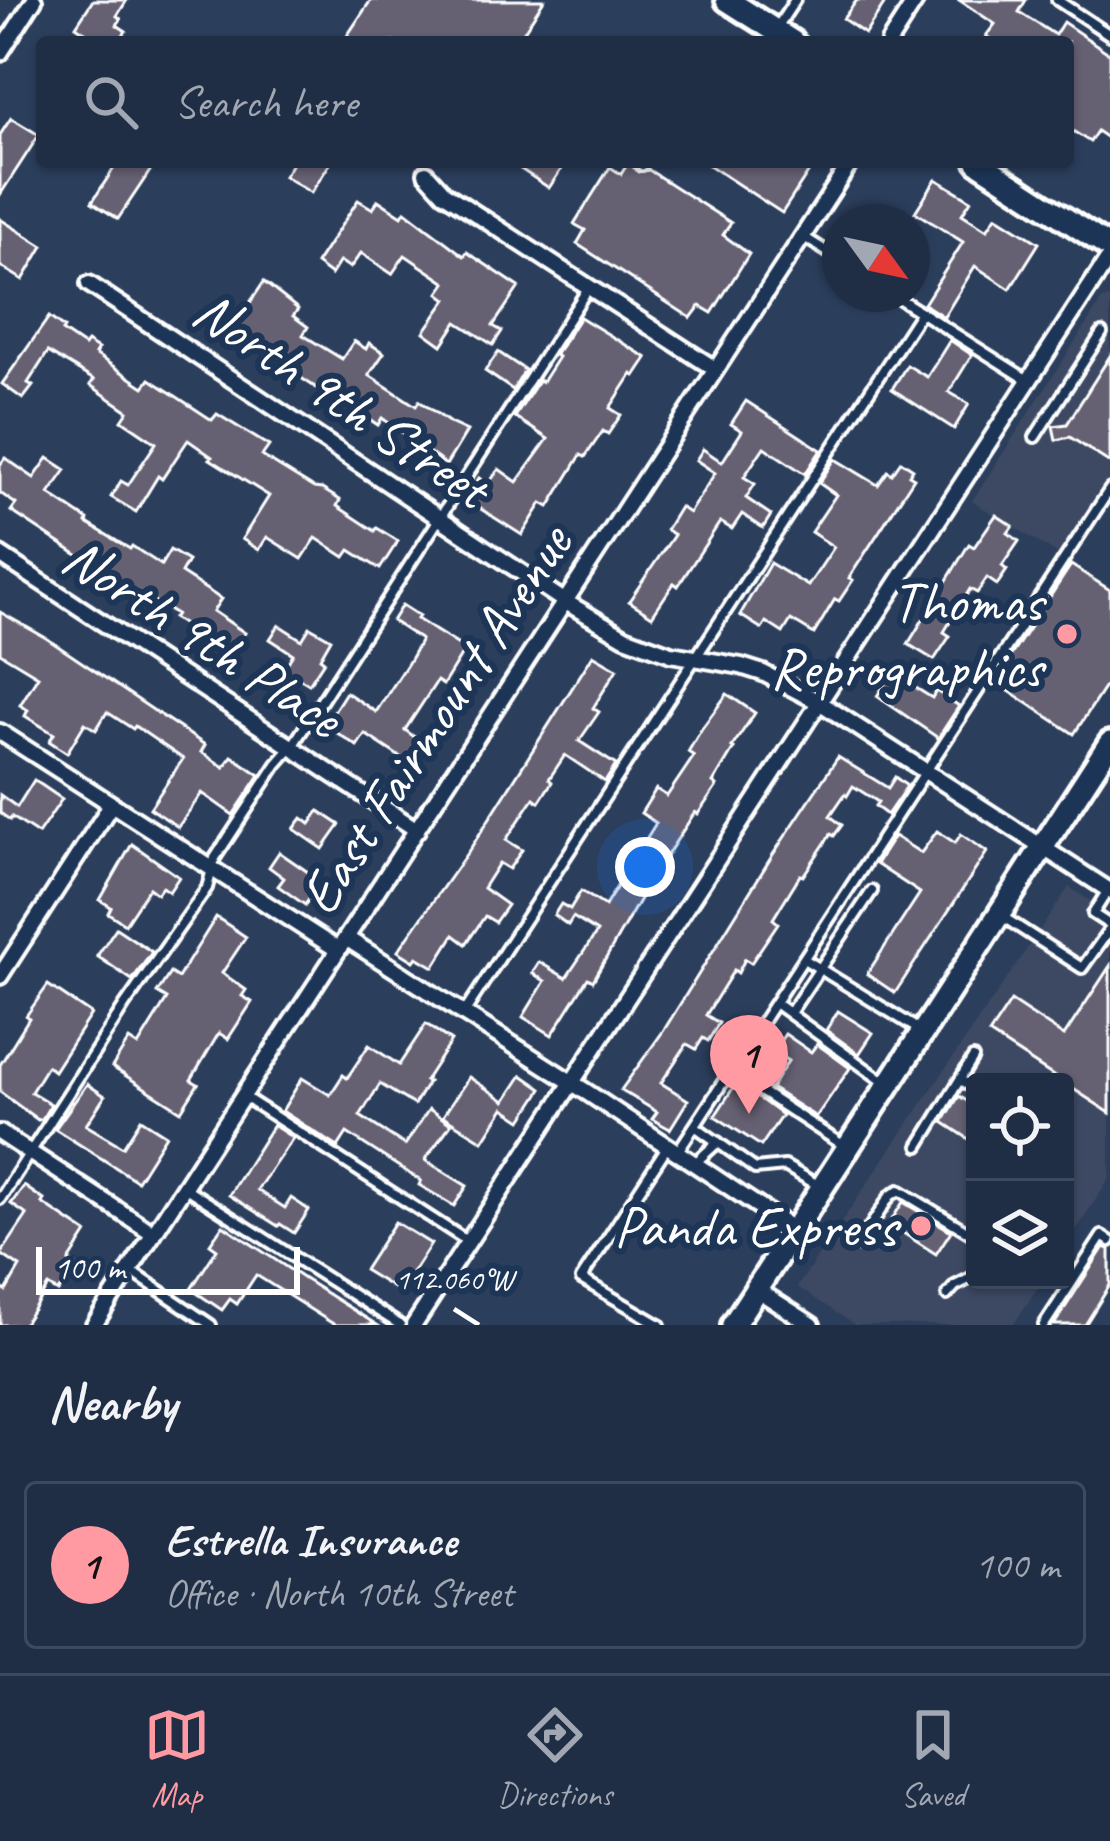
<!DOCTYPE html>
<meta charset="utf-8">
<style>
body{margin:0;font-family:Caveat,sans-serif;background:#28364c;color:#f1f3f6}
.controls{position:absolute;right:36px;bottom:36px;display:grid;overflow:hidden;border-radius:12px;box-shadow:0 3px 9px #0004}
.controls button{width:108px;height:108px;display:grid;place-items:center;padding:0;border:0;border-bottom:3px solid #3d4a5e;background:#202e45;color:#f1f3f6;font:60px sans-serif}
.compass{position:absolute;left:822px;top:204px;width:108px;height:108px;border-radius:50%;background:#202e45;box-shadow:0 3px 9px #0004;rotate:123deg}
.scale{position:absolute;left:36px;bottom:30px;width:264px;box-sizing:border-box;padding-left:12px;border:6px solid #fff;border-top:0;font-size:33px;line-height:42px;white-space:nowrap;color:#fff;-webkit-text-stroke:9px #1d3557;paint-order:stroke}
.you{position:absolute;left:645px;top:867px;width:42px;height:42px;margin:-30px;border:9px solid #fff;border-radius:50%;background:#1a73e8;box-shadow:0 0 0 18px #1a73e833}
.badge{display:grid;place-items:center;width:78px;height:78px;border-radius:50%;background:#ff9aa2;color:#111;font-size:39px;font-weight:700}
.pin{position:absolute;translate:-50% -99px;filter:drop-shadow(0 3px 6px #0008)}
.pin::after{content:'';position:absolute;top:63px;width:42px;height:36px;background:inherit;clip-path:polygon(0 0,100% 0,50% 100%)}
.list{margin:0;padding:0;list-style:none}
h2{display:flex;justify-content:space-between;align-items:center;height:156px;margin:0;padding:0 48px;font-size:51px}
h2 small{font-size:39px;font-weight:400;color:#a2a8b3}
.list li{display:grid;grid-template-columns:78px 1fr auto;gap:36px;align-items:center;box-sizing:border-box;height:168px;margin:0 24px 24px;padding:0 24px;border:3px solid #3d4a5e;border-radius:12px}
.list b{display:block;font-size:45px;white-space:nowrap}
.list p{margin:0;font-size:39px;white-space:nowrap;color:#a2a8b3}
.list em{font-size:39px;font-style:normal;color:#a2a8b3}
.icon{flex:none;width:66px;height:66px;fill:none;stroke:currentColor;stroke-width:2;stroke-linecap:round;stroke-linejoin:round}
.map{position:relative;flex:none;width:1110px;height:1325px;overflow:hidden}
.search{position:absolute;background:#202e45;box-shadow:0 3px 9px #0004;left:36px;right:36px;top:36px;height:132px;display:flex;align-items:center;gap:30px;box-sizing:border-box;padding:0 42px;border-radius:12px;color:#a2a8b3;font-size:45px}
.sheet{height:348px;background:#202e45}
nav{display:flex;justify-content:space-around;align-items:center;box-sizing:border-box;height:168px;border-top:3px solid #3d4a5e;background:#202e45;font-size:33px;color:#a2a8b3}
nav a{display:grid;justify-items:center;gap:6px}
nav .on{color:#ff9aa2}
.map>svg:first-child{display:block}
.built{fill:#3c4863}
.building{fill:#656072;stroke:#fff;stroke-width:3}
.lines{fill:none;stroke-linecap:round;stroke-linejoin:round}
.lane-casing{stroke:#fff;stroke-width:16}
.street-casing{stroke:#fff;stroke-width:22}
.secondary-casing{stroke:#fff;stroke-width:30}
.primary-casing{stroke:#fff;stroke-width:30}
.lane{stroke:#1d3557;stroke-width:8}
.street{stroke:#1d3557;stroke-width:14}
.secondary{stroke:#1d3557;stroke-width:21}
.primary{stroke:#1d3557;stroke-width:21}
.ticks{fill:none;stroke:#fff;stroke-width:4.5}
.poi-dot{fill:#ff9aa2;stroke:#1d3557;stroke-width:4.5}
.labels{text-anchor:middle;stroke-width:12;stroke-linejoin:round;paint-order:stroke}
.street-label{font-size:57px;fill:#fff;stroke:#1d3557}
.poi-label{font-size:57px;fill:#fff;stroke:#1d3557;text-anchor:end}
.ticks-label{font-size:30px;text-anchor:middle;fill:#fff;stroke:#1d3557;stroke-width:12;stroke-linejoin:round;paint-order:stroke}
</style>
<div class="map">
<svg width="1110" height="1325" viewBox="0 0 1110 1325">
<rect width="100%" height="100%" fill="#2b3e5c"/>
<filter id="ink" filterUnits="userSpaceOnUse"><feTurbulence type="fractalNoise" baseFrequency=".00833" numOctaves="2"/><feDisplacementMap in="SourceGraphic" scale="24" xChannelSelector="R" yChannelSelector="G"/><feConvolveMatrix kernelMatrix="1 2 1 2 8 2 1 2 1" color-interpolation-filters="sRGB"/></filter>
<g filter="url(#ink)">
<!-- built -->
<g class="built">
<path d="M1110,298V497L1107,495L1065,559L972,501L1102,300Z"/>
<path d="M1069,887L1110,914V1178L1065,1247V1082H975V1280H1043L1013,1325H855L797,1287Z"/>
</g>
<!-- building -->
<g class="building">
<path d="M93,0H127L117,16L121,19L117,25L126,31L118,42H100L76,26Z"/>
<path d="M371,0H544L517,42H343Z"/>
<path d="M857,0H887L865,34L843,19Z"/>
<path d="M959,0H1026L1019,12L1055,35L1063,22L1110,54V140L1097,131L1090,142L1068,128V42H995L986,36L995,24Z"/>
<path d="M11,118L39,135L0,195V135Z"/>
<path d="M118,162H156L118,219L92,202Z"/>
<path d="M293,162H331L311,193L284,176Z"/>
<path d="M510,162H566L549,188Z"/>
<path d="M629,162H634V168L638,172L649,170L731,223L723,235L749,254L712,313L700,306L691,318L577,244L585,230L574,224L610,167L621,174Z"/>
<path d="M704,162H815L782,213Z"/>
<path d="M936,179L971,200L962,214L987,230L996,216L1039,243L1010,289L975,266L944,317L924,304L963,242L915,212Z"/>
<path d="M358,200L373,209L378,200L402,216L405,211L464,256L467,252L519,287L493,326L502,331L493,345L457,322L442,345L424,332L447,299L439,293L446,283L405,255L392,274L361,253L350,268L340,261L331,275L316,264Z"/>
<path d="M0,219L43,246L23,280L0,266Z"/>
<path d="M264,282L298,309L293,316L308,327L303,335L342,359L354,341L366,349L369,343L384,353L369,375L416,406L419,401L450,423L467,431L446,465L382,418L378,425L338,398L336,401L286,368L289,363L254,339L248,348L228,335Z"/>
<path d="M49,317L64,328L62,331L84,346L87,342L98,349L95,354L144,387L150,379L212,420L217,414L269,446L262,456L314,488L322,489L340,500L337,506L375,531L377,528L398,541L380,569L350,550L345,557L316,538L302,559L267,537L259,550L242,539L269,496L210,459L212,457L188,440L162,479L158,476L136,512L111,497L121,481L128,485L156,443L122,420L128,411L90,385L94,380L48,352L28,383L33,386L23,399L2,384Z"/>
<path d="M580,317L647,358L635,376L632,374L610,408L621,415L608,434L603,431L585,457L581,455L549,507L542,503L522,535L465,499L479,478L487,484L499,469L517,482L548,439L515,417L539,380L542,382L558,357L555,355Z"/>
<path d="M950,340L972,355L949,392L969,404L954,429L892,389L907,365L927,377Z"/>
<path d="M498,352L525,370L513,390L485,371Z"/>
<path d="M1110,356V463L1070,437L1056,440L1053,426L1067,424Z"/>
<path d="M746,401L821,450L805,474L764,447L744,477L755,484L746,498L771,515L763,528L742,514L732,529L720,522L678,586L674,583L652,616L629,601L674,535L666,530L680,507L689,513L715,473L696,460L703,449L722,462L742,431L731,424Z"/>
<path d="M5,458L34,478L48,458L66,470L49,494L88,520L87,523L130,549L132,546L161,565L170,550L188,561L181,573L221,599L213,611L245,633L231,653L199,631L197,634L173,618L176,614L138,592L136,594L129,589L124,596L107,583L111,577L11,511L16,504L0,493V465Z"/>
<path d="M835,459L878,485L888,471L892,474L901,461L913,469L909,475L914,478L849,578L853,580L839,601L835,599L814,634L791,620L783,633L766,622L762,629L740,615L770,563L808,586L834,547L811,532L836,495L819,483Z"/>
<path d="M996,515L1013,526L1008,533L1019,541L1002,566L1007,570L997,585L987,578L977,593L970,589L944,632L950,636L934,660L908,644L969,544L974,547Z"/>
<path d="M1071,565L1110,590V679L1074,734L994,681Z"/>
<path d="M402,605L419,616L417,619L465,649L443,685L437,681L405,730L420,741L406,761L365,734L357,746L325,725L346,692L376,712L408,663L421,640L392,621Z"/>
<path d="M0,612L46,638L205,745L201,752L224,767L232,756L260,775L233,815L202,793L178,827L150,808L183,759L135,726L133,729L107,712L96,730L85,723L67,753L49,741L54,734L25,716L28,710L20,705L38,676L0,653Z"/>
<path d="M279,625L302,640L310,627L331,639L320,658L324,661L309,684L284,669L293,654L270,639Z"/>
<path d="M593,655L617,669L593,708L599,712L579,741L616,765L605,782L565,755L549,779L552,782L539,802L534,798L506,840L522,850L509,869L499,863L483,888L507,905L495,922L485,916L466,944L454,935L434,967L417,957L414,961L398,951L472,846Z"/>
<path d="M892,673L932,698L936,691L959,706L938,738L877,696Z"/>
<path d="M727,694L755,713L732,747L734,748L713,783L717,786L698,814L695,812L649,883L593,981L588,978L552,1035L523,1017L545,981L532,973L539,962L566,978L597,932L573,917L568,925L554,915L561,904L570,909L581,891L605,906L656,823L641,813L656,789L667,796L694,756L688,752L702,728Z"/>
<path d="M838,757L888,788L895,777L907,786L887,815L875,806L878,802L853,786L847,796L845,794L830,816L842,825L834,836L831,834L803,876L800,875L773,919L778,923L751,963L745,959L738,973L734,970L706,1015L719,1023L708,1041L703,1038L696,1049L687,1044L661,1083L688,1100L670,1129L652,1119L657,1112L621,1090L664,1030L772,856Z"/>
<path d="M34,780L62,799L38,834L12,817L10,820L0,813V795L17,807Z"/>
<path d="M319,811L340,825L323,849L294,829L302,818L310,824Z"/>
<path d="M937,831L955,843L961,834L987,852L895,993L867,974L920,893L876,864L894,836L921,853Z"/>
<path d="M132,844L179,877L169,892L162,887L157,894L149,888L125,924L108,913L111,907L100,900Z"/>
<path d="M279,852L321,881L305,905L278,886L284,878L269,867Z"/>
<path d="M216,917L246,937L222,973L246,990L242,996L252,1002L228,1039L219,1033L191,1080L198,1084L181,1111L112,1067L129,1040L138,1046L167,999L157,993L170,973L178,978Z"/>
<path d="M116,928L152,952L132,980L97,956Z"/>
<path d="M1110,966V1113L989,1034L1011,1001L1064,1036Z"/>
<path d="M48,985L91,1014L54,1071L47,1066L31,1092L51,1104L42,1119L38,1120L0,1092V1065L29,1018L26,1016Z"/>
<path d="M838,1011L873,1033L859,1054L826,1030Z"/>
<path d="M426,1024L451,1041L425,1081L428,1082L414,1105L380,1084L360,1116L405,1145L429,1109L451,1124L425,1160L467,1186L454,1206L419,1185L421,1181L347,1133L338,1147L282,1111L302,1078L330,1095L343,1075L347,1078L369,1045L399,1065Z"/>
<path d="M785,1034L811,1052L817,1044L850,1068L816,1117L771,1088L788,1061L773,1051Z"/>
<path d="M522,1075L542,1089L522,1120L504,1108L483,1141L443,1116L469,1077L505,1101Z"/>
<path d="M737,1082L782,1115L761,1146L715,1116Z"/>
<path d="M87,1084L105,1096L86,1125L123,1147L141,1119L166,1135L137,1181L55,1129Z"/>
<path d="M959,1096L975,1106V1143L943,1122Z"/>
<path d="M273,1125L293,1138L257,1190L285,1208L291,1198L309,1210L294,1233L280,1224L278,1226L229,1195Z"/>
<path d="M24,1186L44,1200L42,1203L87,1233L69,1261L76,1266L58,1292L48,1286L23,1325H0V1287L6,1291L20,1267L1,1254L27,1215L11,1204Z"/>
<path d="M903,1202L951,1231L936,1254L889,1224Z"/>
<path d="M395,1222L431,1244L400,1292L364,1270Z"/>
<path d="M223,1225L304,1279L377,1325H335L256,1275L237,1304L230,1299L222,1310L191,1289L217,1249L210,1244Z"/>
<path d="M1104,1247L1110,1249V1285L1085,1325H1054Z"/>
</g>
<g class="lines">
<!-- lane casing -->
<g class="lane-casing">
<g id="lane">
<path d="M1057,0L1110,35"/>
<path d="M776,29L795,0"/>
<path d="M642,165L644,162"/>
<path d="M804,237L840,260"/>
<path d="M892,294L1028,380"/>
<path d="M1035,437L1102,333"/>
<path d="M1108,890L1093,914L1110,925"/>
<path d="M1000,915L1082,968L1110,929"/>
<path d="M804,959L921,1031"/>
<path d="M775,1003L887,1084"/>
<path d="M464,1013L921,312"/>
<path d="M790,1013L872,891"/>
<path d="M743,1053L763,1065L750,1084L846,1147"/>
<path d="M960,1080L975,1089"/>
<path d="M243,1096L467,1241"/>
<path d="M695,1126L755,1169L785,1166L821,1187"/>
<path d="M919,1146L973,1058"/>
<path d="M678,1151L1110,489"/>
<path d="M694,1164L718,1142"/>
<path d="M974,1182H975"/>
<path d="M184,1187L400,1325"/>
<path d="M0,1199L125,1005L207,888L215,858L277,764L291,748L589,287"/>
<path d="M858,1245L890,1196L899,1190L975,1236"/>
<path d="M131,1271L211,1325"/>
<path d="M947,1295L955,1286L975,1276"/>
<path d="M660,1325L581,1279L667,1147"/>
<path d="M1044,1325L1102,1236L1110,1241"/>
</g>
</g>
<!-- street casing -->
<g class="street-casing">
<g id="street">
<path d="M889,42L916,0"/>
<path d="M0,53L34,0"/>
<path d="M426,173L444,193L715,369"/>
<path d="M89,284L564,601L625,637L671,654L741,666L763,673L819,702L1110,891"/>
<path d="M0,555L417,830"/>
<path d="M0,732L338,950"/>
<path d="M346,938L585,1091L794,1230"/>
<path d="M0,976L111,805"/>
<path d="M0,1133L153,1233"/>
<path d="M756,1289L812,1325"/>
<path d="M94,1325L851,162"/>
<path d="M414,1325L1110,256"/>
</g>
</g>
<!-- secondary casing -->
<g class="secondary-casing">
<path id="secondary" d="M733,1325L1110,743"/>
</g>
<!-- primary casing -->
<g class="primary-casing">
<g id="primary">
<path d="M727,0L793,42"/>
<path d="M978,162L1110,248"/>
</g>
</g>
<!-- lane -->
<use href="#lane" class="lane"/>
<!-- street -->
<use href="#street" class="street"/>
<!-- secondary -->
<use href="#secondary" class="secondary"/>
<!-- primary -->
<use href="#primary" class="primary"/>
</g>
</g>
<!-- ticks -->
<path class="ticks" d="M454,1309L479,1325"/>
<!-- markers -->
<g class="poi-dot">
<circle cx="1067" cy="634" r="12"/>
<circle cx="921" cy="1226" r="12"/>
</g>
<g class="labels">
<!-- street labels -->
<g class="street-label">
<text transform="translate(342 398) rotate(34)" y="20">North 9th Street</text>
<text transform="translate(203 636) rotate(33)" y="20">North 9th Place</text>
<text transform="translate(434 719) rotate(-57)" y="20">East Fairmount Avenue</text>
</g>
<!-- poi labels -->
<g class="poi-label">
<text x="1043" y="621">Thomas<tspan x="1043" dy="66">Reprographics</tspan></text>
<text x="897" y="1246">Panda Express</text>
</g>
</g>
<g class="ticks-label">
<text x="454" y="1289">112.060°W</text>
</g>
</svg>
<div class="controls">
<button><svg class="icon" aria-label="locate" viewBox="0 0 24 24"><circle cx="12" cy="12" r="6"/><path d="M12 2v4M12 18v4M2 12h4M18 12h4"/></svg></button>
<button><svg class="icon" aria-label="layers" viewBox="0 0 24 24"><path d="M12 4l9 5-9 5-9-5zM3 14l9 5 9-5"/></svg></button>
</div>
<svg class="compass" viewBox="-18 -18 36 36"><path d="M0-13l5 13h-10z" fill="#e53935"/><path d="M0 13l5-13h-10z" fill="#a2a8b3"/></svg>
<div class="scale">100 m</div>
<div class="you"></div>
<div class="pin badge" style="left:749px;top:1114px">1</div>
<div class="search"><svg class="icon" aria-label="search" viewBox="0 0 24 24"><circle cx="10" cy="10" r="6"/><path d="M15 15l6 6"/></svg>Search here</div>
</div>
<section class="sheet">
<h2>Nearby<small></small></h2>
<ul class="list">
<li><span class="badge">1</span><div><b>Estrella Insurance</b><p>Office · North 10th Street</p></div><em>100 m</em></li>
</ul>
</section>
<nav>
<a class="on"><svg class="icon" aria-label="map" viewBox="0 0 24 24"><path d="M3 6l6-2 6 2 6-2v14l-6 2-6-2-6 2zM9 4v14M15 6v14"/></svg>Map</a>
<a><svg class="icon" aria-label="directions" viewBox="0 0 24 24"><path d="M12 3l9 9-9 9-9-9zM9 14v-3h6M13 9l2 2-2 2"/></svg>Directions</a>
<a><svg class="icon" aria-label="saved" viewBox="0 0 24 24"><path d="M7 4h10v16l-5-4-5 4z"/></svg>Saved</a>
</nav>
